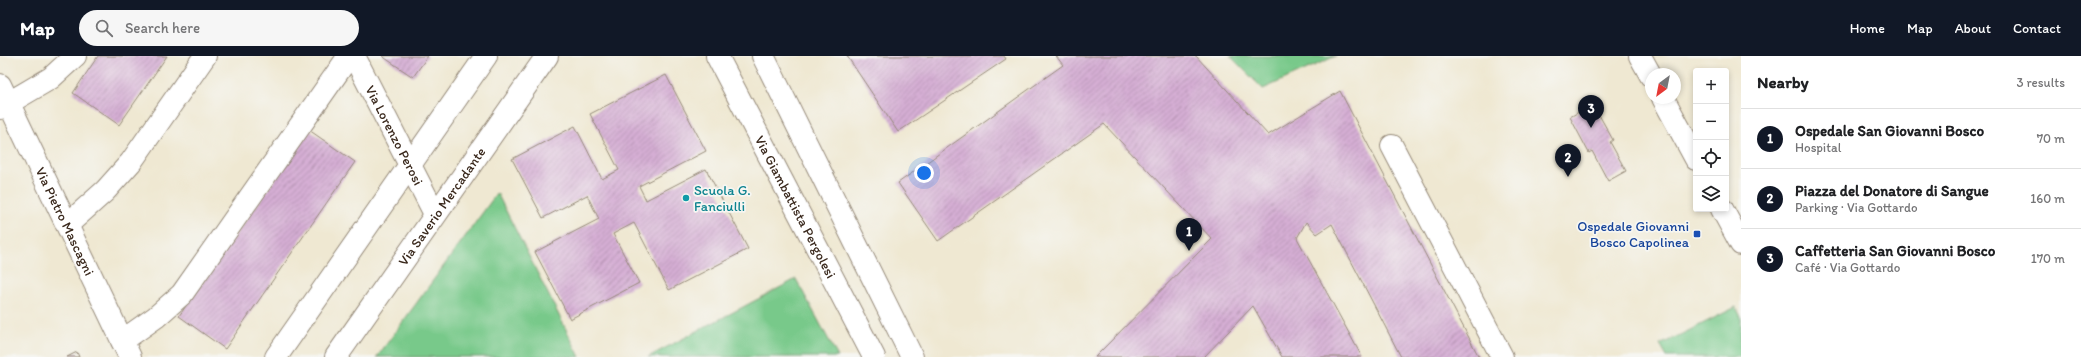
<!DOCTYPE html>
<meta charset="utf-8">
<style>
body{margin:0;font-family:Itim,sans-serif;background:#f6f6f6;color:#202124}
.controls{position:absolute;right:12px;top:12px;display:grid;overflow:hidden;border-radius:4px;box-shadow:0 2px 6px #0003}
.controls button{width:36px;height:36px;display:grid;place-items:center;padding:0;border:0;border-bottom:1px solid #e0e0e0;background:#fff;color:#202124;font:20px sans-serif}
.compass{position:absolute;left:1645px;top:12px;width:36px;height:36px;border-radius:50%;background:#fff;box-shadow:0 2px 6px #0003;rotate:212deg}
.you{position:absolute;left:924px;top:117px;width:14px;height:14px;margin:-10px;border:3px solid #fff;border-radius:50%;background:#1a73e8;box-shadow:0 0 0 6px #1a73e833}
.badge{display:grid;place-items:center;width:26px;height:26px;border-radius:50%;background:#111827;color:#fff;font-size:13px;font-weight:700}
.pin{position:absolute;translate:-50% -33px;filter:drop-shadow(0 1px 2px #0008)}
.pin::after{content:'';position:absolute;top:21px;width:14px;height:12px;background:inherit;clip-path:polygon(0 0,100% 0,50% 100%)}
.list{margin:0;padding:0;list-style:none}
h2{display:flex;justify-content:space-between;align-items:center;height:52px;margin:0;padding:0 16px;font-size:17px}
h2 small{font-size:13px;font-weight:400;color:#757577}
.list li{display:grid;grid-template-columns:26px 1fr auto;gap:12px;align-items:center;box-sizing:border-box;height:60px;padding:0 16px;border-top:1px solid #e0e0e0}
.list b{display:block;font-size:15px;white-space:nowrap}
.list p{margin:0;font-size:13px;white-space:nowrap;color:#757577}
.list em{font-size:13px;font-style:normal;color:#757577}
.icon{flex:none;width:22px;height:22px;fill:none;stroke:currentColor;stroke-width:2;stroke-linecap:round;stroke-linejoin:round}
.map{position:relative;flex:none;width:1741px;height:301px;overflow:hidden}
header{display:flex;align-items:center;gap:24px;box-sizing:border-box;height:56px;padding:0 20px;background:#111827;color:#fff}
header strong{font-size:19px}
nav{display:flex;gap:22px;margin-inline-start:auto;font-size:14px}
.search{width:280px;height:36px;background:#f6f6f6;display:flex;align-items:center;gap:10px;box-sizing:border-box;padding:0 14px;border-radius:22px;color:#757577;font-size:15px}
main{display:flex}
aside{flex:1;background:#fff}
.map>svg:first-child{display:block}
.grass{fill:#78c98a;stroke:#5a7a54}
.building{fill:url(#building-hatch)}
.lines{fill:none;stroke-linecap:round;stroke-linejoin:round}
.minor-casing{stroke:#958978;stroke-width:24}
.minor{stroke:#fff;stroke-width:22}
.culture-dot{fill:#0f9aa8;stroke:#f6f6f2;stroke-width:1.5}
.transit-dot{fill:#1a4fb4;stroke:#f6f6f2;stroke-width:1.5}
.labels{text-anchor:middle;stroke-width:3.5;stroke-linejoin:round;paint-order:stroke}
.street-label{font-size:14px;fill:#3b2a1e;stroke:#f6f6f2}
.culture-label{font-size:14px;fill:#0d838f;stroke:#f6f6f2;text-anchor:start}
.transit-label{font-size:14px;fill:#164399;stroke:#f6f6f2;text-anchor:end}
</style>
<header>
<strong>Map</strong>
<div class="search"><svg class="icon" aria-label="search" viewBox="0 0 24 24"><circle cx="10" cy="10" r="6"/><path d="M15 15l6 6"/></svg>Search here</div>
<nav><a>Home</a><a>Map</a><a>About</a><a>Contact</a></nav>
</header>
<main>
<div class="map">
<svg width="1741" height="301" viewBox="0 0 1741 301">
<defs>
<pattern id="building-hatch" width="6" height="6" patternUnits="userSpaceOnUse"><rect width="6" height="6" fill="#d5aed4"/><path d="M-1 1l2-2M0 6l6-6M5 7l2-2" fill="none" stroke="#ae8eab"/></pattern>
</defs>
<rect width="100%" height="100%" fill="#f6f6f2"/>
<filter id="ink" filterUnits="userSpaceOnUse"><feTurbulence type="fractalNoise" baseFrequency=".025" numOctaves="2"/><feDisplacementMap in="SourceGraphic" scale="8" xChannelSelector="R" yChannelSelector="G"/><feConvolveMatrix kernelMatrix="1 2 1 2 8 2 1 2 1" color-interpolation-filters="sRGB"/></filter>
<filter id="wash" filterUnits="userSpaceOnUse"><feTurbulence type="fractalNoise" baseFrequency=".012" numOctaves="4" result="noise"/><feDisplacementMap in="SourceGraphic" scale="16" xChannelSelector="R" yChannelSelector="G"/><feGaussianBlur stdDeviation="0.9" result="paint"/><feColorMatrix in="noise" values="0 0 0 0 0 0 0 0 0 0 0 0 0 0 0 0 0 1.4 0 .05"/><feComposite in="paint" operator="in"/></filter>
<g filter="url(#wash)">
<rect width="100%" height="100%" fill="#efe8d2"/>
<!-- grass -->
<g class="grass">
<path d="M1230,0H1336L1263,33Z"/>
<path d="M497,137L580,301H377Z"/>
<path d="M796,223L838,301H648Z"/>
<path d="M1736,251L1741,261V301H1667L1660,289Z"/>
</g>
<g id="blocks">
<!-- building -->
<g class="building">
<path d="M98,0H167L119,69L73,37Z"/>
<path d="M382,0H428L413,21Z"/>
<path d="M847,0H1004L1006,3L898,76Z"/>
<path d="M1056,0H1196L1268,79L1340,35L1479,301H1401L1332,168L1317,178L1306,166L1297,182L1362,301H1282L1253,250L1204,301H1095L1212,183L1104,68L938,185L898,127L1063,9Z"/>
<path d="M666,19L706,95L639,130L646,144L706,113L748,193L669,234L634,167L613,178L639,227L570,263L535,196L599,163L587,139L543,162L512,103L575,70L602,123L619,114L590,58Z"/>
<path d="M1593,48L1613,84L1610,86L1626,115L1608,125L1592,95L1589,97L1570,61Z"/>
<path d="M309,74L355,106L225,293L179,260Z"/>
<path d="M77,296L79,301H67Z"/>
</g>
</g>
</g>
<g filter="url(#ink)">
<use href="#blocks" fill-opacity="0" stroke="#958978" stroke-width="1"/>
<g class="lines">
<!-- minor casing -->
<g class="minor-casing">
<g id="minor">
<path id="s1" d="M354,0L435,158"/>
<path id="s2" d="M717,0L874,301"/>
<path d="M763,0L912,301"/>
<path d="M1640,0L1651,20"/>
<path id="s3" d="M0,29L130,301"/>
<path d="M1663,42L1696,103"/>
<path d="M0,52L51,22L75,0"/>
<path d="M1392,90L1502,301"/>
<path d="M1722,153L1741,188"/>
<path d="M67,169L105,135L131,106L205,0"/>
<path d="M122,285L156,261L182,238L349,0"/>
<path d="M276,301L486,0"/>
<path id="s4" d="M336,301L547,0"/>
</g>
</g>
<!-- minor -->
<use href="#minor" class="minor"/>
</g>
</g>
<!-- markers -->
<circle class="culture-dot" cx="686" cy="142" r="4"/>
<rect class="transit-dot" x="1693" y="174" width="8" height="8" rx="2"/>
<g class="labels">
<!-- street labels -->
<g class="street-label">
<text dy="5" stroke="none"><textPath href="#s1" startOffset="89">Via Lorenzo Perosi</textPath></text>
<text dy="5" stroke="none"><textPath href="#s4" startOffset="184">Via Saverio Mercadante</textPath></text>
<text dy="5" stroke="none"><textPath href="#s2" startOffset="170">Via Giambattista Pergolesi</textPath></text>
<text dy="5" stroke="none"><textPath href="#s3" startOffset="151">Via Pietro Mascagni</textPath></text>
</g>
<!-- culture labels -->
<g class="culture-label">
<text x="694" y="139">Scuola G.<tspan x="694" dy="16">Fanciulli</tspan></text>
</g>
<!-- transit labels -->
<g class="transit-label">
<text x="1689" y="175">Ospedale Giovanni<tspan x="1689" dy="16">Bosco Capolinea</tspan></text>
</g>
</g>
</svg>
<div class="controls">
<button>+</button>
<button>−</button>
<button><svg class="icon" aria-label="locate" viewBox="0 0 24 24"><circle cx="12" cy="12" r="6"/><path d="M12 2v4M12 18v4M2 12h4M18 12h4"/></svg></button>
<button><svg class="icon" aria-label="layers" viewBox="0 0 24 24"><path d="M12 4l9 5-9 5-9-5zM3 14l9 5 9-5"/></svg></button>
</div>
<svg class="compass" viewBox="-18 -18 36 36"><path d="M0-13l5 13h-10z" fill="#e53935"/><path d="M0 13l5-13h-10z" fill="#757577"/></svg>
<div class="you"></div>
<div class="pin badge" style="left:1189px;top:195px">1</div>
<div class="pin badge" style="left:1568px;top:121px">2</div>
<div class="pin badge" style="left:1591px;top:72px">3</div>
</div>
<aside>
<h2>Nearby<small>3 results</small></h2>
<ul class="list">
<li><span class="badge">1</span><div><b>Ospedale San Giovanni Bosco</b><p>Hospital</p></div><em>70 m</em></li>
<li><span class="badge">2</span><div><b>Piazza del Donatore di Sangue</b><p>Parking · Via Gottardo</p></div><em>160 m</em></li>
<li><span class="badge">3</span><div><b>Caffetteria San Giovanni Bosco</b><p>Café · Via Gottardo</p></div><em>170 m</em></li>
</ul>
</aside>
</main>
